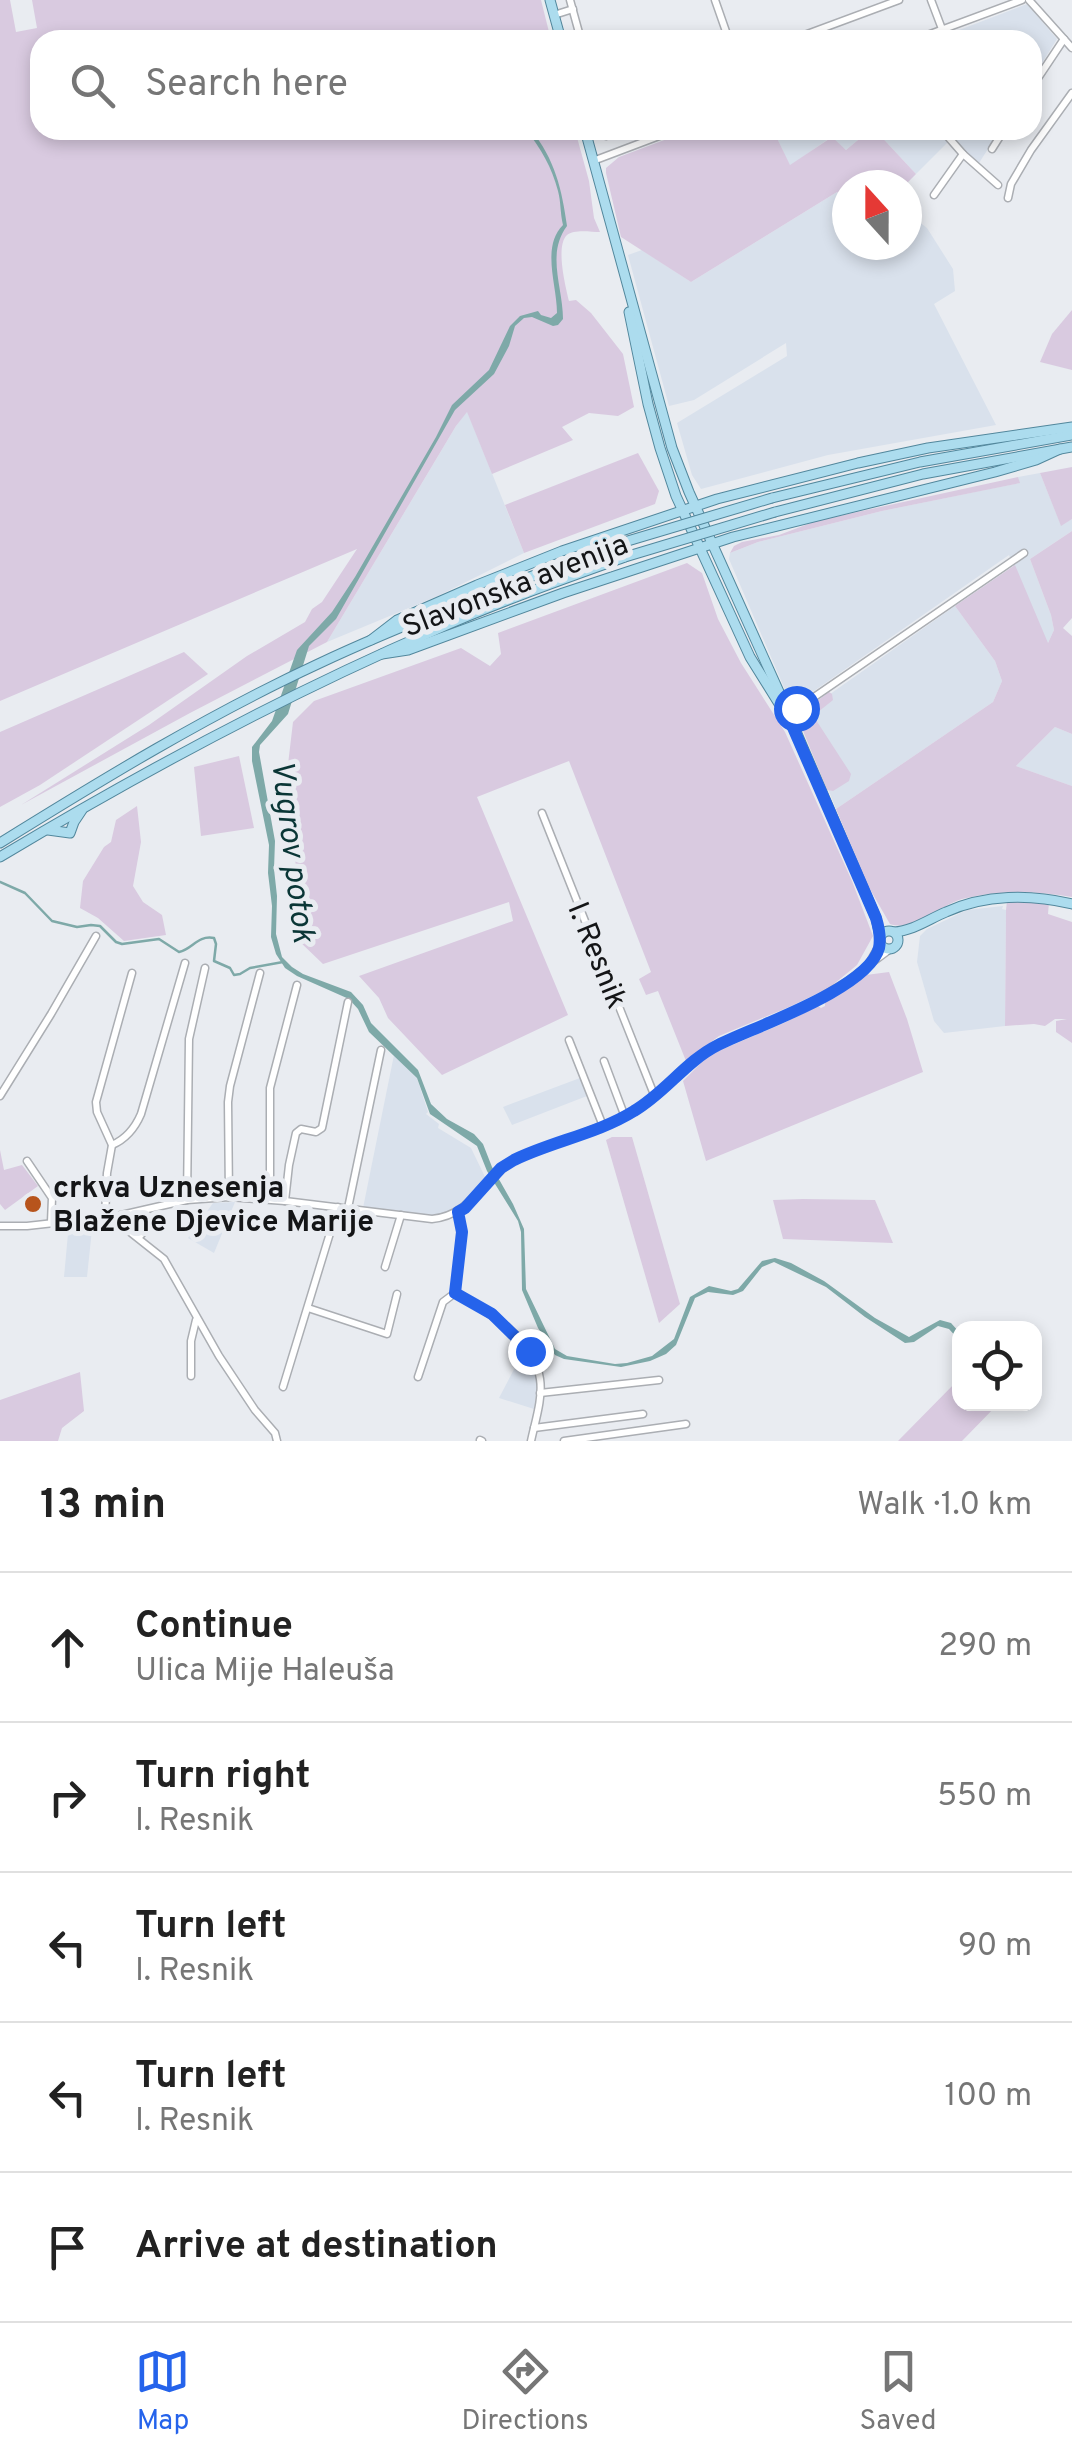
<!DOCTYPE html>
<meta charset="utf-8">
<style>
body{margin:0;font-family:Overpass,sans-serif;background:#f2f2f2;color:#222}
.controls{position:absolute;right:30px;bottom:30px;display:grid;overflow:hidden;border-radius:20px;box-shadow:0 5px 15px #0003}
.controls button{width:90px;height:90px;display:grid;place-items:center;padding:0;border:0;border-bottom:2px solid #e0e0e0;background:#fff;color:#222;font:50px sans-serif}
.compass{position:absolute;left:832px;top:170px;width:90px;height:90px;border-radius:50%;background:#fff;box-shadow:0 5px 15px #0003;rotate:339deg}
.stop{position:absolute;width:30px;height:30px;margin:-22px;border:8px solid #2563eb;border-radius:50%;background:#fff}
.stop.end{background:#2563eb;border-color:#fff;box-shadow:0 2px 10px #0008}
.list{margin:0;padding:0;list-style:none}
h2{display:flex;justify-content:space-between;align-items:center;height:130px;margin:0;padding:0 40px;font-size:42px}
h2 small{font-size:32px;font-weight:400;color:#767676}
.list li{display:grid;grid-template-columns:65px 1fr auto;gap:30px;align-items:center;box-sizing:border-box;height:150px;padding:0 40px;border-top:2px solid #e0e0e0}
.list b{display:block;font-size:38px;white-space:nowrap}
.list p{margin:0;font-size:32px;white-space:nowrap;color:#767676}
.list em{font-size:32px;font-style:normal;color:#767676}
.icon{flex:none;width:55px;height:55px;fill:none;stroke:currentColor;stroke-width:2;stroke-linecap:round;stroke-linejoin:round}
.map{position:relative;flex:none;width:1072px;height:1441px;overflow:hidden}
.search{position:absolute;background:#fff;box-shadow:0 5px 15px #0003;left:30px;right:30px;top:30px;height:110px;display:flex;align-items:center;gap:25px;box-sizing:border-box;padding:0 35px;border-radius:30px;color:#767676;font-size:38px}
.sheet{height:880px;background:#fff}
nav{display:flex;justify-content:space-around;align-items:center;box-sizing:border-box;height:140px;border-top:2px solid #e0e0e0;background:#fff;font-size:28px;color:#767676}
nav a{display:grid;justify-items:center;gap:5px}
nav .on{color:#2563eb}
.map>svg:first-child{display:block}
.built{fill:#d9e1ec}
.green{fill:#d9cae0}
.water{fill:#7ea9a8}
.lines{fill:none;stroke-linecap:round;stroke-linejoin:round}
.stream{stroke:#7ea9a8;stroke-width:2.5}
.minor-casing{stroke:#abaeb3;stroke-width:9}
.major-casing{stroke:#52879c;stroke-width:11}
.minor{stroke:#fff;stroke-width:6}
.major{stroke:#acdcee;stroke-width:9}
.major-bridge-casing{stroke:#52879c;stroke-width:11;stroke-linecap:butt}
.major-bridge{stroke:#acdcee;stroke-width:9}
.route{stroke:#2563eb;stroke-width:12}
.poi-dot{fill:#b7541c;stroke:#e9ecf1;stroke-width:4}
.labels{text-anchor:middle;stroke-width:10;stroke-linejoin:round;paint-order:stroke}
.street-label{font-size:30px;fill:#141517;stroke:#e9ecf1}
.poi-label{font-size:30px;font-weight:bold;fill:#141517;stroke:#e9ecf1;text-anchor:start}
.water-label{font-size:32px;font-style:italic;fill:#0a3636;stroke:#e9ecf1}
</style>
<div class="map">
<svg width="1072" height="1441" viewBox="0 0 1072 1441">
<rect width="100%" height="100%" fill="#e9ecf1"/>
<!-- built -->
<g class="built">
<path d="M1027,4L1057,39L1032,79V40H933Z"/>
<path d="M773,130H870L846,150L831,137L790,166Z"/>
<path d="M875,130H1000L979,163L949,141L916,174Z"/>
<path d="M837,192L847,200V245H907V219L910,215L927,228L953,269L955,291L934,304L996,425L828,455L701,489L692,475L677,423L787,356L786,343L694,400L669,406L628,255L642,250L691,282Z"/>
<path d="M467,411L524,553L438,596L327,642L456,426Z"/>
<path d="M1040,473L1061,525L1072,519V531L1030,559L1051,615L1054,630L1047,645L1009,555L801,700L789,699L729,559L730,553L758,542L882,511L1019,483L1018,477Z"/>
<path d="M955,606L995,661L1002,681L993,702L836,809L799,716Z"/>
<path d="M1055,727L1072,734V786L1016,766Z"/>
<path d="M1003,906L1002,909L1006,910L1005,1026L944,1033L934,1021L917,962L920,936L927,929L967,910Z"/>
<path d="M394,1055L417,1078L428,1112L426,1114L439,1124L438,1128L471,1148L486,1179L469,1199L453,1212L436,1215H419L363,1208Z"/>
<path d="M580,1078L587,1096L512,1125L503,1107Z"/>
<path d="M235,1202L214,1253L188,1238L213,1203Z"/>
<path d="M93,1220L87,1277H64L69,1223Z"/>
<path d="M522,1354L531,1363L538,1380L534,1409L499,1398Z"/>
</g>
<!-- green -->
<g class="green">
<path d="M0,0H10L16,32L37,28L32,0H541L551,40H40V130H575L589,181L594,218L600,232C591,232 574,229 567,235C555,246 566,288 569,301L576,300L591,313L623,354L634,407L618,416L589,413L562,427L573,440L492,474L467,412L456,426L327,642L190,713L21,805L149,725L247,656L305,622L312,609L322,602L357,549L0,701Z"/>
<path d="M691,130H773L790,165L832,137L846,150L870,130H875L916,174L905,185H847V200L837,192L691,282L621,237L606,173V168L619,157Z"/>
<path d="M1072,310V370L1040,362L1052,334Z"/>
<path d="M638,453L659,491L655,504L524,553L505,505Z"/>
<path d="M1072,467V519L1061,526L1040,473Z"/>
<path d="M1018,477L1020,483L882,511L758,542L730,553L734,546L742,542L779,535L816,521Z"/>
<path d="M1072,531V618L1063,628L1072,636V734L1055,727L1016,766L1072,786V897C1036,891 998,890 962,899C938,906 915,932 890,924L867,884L836,809L993,702L1002,681L995,661L955,606L1015,565L1048,643L1054,630L1051,615L1030,559Z"/>
<path d="M687,563L702,573L718,619L741,663L785,732L852,881L873,936L857,965L829,988L789,1007L719,1036L686,1061L658,991L646,995L639,979L651,972L569,761L477,797L568,1015L442,1075L388,1018L379,998L359,976L513,921L509,902L323,964L299,941V900L287,773L293,722L314,701L461,648L490,666L501,654L498,633Z"/>
<path d="M184,652L208,674L40,785L0,807V732Z"/>
<path d="M829,692L832,694L833,700L818,712L816,720L851,774L849,781L833,791L827,790L797,716Z"/>
<path d="M239,756L254,828L201,836L194,767Z"/>
<path d="M137,806L141,842L133,886L143,902L162,915L166,935L124,941L98,918L80,908L83,881L104,847L111,842L116,820Z"/>
<path d="M1019,900L1049,902L1048,914L1072,922V1043L1056,1032V1021L1067,1019H1055L1045,1026L1034,1024L1005,1026L1006,910L1007,901Z"/>
<path d="M889,972L907,1019L923,1072L706,1161L683,1081L709,1055L784,1023L818,1006L821,1008L825,1006V1002L866,975Z"/>
<path d="M612,1137H632L680,1304L659,1323L606,1140Z"/>
<path d="M0,1150L4,1170L22,1165L38,1186L5,1210L0,1204Z"/>
<path d="M803,1199L875,1200L893,1243L783,1239L773,1200Z"/>
<path d="M80,1372L84,1411L62,1428L58,1441H0V1400Z"/>
<path d="M959,1379L960,1404H998L962,1441H898Z"/>
</g>
<!-- water -->
<path class="water" d="M526,130H531C555,159 562,190 567,226C546,254 563,287 563,319L558,325L553,326L532,317L524,318L515,326L509,346L494,374L455,410L336,619L309,646L288,714L260,745L259,752L275,841L274,869L277,896L276,934L282,957L292,967L303,974L351,992L363,1005L371,1023L418,1070L431,1104L447,1119L474,1134L483,1144L492,1167L513,1204L524,1229L526,1289L555,1349L567,1356L615,1364L627,1363L652,1356L674,1339L690,1297L709,1286L731,1291L738,1289L762,1261L775,1258L791,1263L824,1281L875,1318L909,1337L940,1320L951,1323L959,1332V1340L949,1329L938,1326L914,1342L905,1343L865,1317L826,1287L774,1262L762,1267L743,1291L733,1295L708,1292L695,1298L676,1345L666,1354L650,1361L621,1367L564,1359L555,1355L538,1328L522,1290L521,1232L518,1221L487,1171L477,1146L430,1114L417,1078L369,1032L358,1009L349,999L297,976L285,968L276,954L271,937L272,906L268,873L269,845L252,761V747L272,721L297,650L332,612L355,577L436,437L452,405L489,370L510,326L520,316L538,311L541,315L551,318L557,313C557,285 541,247 563,225C560,213 561,202 558,191C552,168 541,148 526,130Z"/>
<g class="lines">
<!-- stream -->
<path class="stream" d="M0,882L25,893L52,921L77,927L91,925L100,926L116,942L122,944L159,939L179,952C193,949 197,935 214,938L216,944L214,961L230,968L234,975L240,974L250,968L283,962"/>
<!-- minor casing -->
<g class="minor-casing">
<g id="minor">
<path d="M570,0L581,40"/>
<path d="M715,0L729,40"/>
<path d="M931,0L942,29"/>
<path d="M1029,0L1072,48"/>
<path d="M554,15L573,9"/>
<path d="M791,40L899,0"/>
<path d="M914,40L1022,0"/>
<path d="M1032,87L1064,39"/>
<path d="M604,130L606,136"/>
<path d="M942,130L963,154L998,185"/>
<path d="M992,149L1004,130"/>
<path d="M593,161L675,130"/>
<path d="M934,195L963,154"/>
<path d="M1008,198L1011,184L1031,150L1072,93"/>
<path d="M788,715L1024,553"/>
<path d="M542,813L655,1097"/>
<path d="M871,960L880,944"/>
<path d="M569,1040L603,1126"/>
<path d="M604,1061L625,1117"/>
<path d="M0,1096L51,1014L96,936"/>
<path d="M112,1145C126,1139 135,1128 141,1114L185,963"/>
<path d="M27,1161L52,1198L51,1222"/>
<path d="M229,1197L228,1102L230,1086L260,973"/>
<path d="M270,1199V1088L297,985"/>
<path d="M187,1200L189,1039L205,968"/>
<path d="M285,1201L289,1165L296,1133L301,1129L316,1132L322,1128L348,1002"/>
<path d="M348,1208L381,1050"/>
<path d="M105,1217L107,1173L112,1145L97,1112L96,1102L132,973"/>
<path d="M111,1217L164,1259L219,1356L255,1410L275,1433L277,1441"/>
<path d="M0,1226H27L117,1216L187,1200L229,1197L285,1201L432,1219C470,1216 484,1179 514,1160L625,1117L655,1097L700,1056L716,1045L801,1009L846,982L889,950"/>
<path d="M139,1237L148,1227L145,1210"/>
<path d="M385,1267L401,1215"/>
<path d="M455,1293C488,1312 534,1337 540,1379C543,1398 535,1422 531,1441"/>
<path d="M308,1308L387,1334L397,1294"/>
<path d="M191,1376V1341L196,1320"/>
<path d="M418,1377L443,1302L455,1293L462,1232L457,1212"/>
<path d="M283,1387L338,1207"/>
<path d="M540,1393L659,1380"/>
<path d="M534,1428L643,1414"/>
<path d="M480,1440L482,1441"/>
<path d="M564,1441L686,1424"/>
</g>
</g>
<!-- major casing -->
<g class="major-casing">
<g id="major">
<path d="M550,0L561,40"/>
<path d="M585,130L672,448L689,492L780,694L876,918L880,936"/>
<path d="M629,312L648,404L660,448L676,496L750,657L783,710"/>
<path d="M772,498L920,462L1072,435"/>
<path d="M775,512L923,474L1072,447"/>
<path d="M371,640L397,620L477,585L562,551L717,499L858,463L928,448L1072,427"/>
<path d="M382,654L408,650L563,593L733,537L995,472L1036,460L1060,449"/>
<path d="M48,830L70,833L74,822L82,810"/>
<path d="M0,843C103,779 208,715 318,664C416,618 519,581 621,543"/>
<path d="M0,857C140,773 283,696 433,631C496,603 561,580 625,557"/>
<circle cx="889" cy="940" r="9"/>
<path d="M894,932C913,931 929,919 946,912C985,894 1031,894 1072,904"/>
</g>
</g>
<!-- minor -->
<use href="#minor" class="minor"/>
<!-- major -->
<use href="#major" class="major"/>
<!-- major-bridge casing -->
<g class="major-bridge-casing">
<g id="major-bridge">
<path d="M621,543L772,498"/>
<path d="M625,557L775,512"/>
</g>
</g>
<!-- major-bridge -->
<use href="#major-bridge" class="major-bridge"/>
</g>
<g class="lines">
<!-- route -->
<path class="route" d="M530,1351L492,1314L455,1293L462,1232L458,1212L465,1208L501,1168L514,1160C553,1141 597,1134 634,1111C665,1093 686,1061 718,1045C754,1027 868,989 879,948C881,938 879,928 876,918L788,716L796,708"/>
</g>
<!-- markers -->
<circle class="poi-dot" cx="33" cy="1204" r="10"/>
<g class="labels">
<!-- street labels -->
<g class="street-label">
<text transform="translate(515 585) rotate(-21)" y="10">Slavonska avenija</text>
<text transform="translate(598 955) rotate(68)" y="10">I. Resnik</text>
</g>
<!-- poi labels -->
<g class="poi-label">
<text x="53" y="1197">crkva Uznesenja<tspan x="53" dy="34">Blažene Djevice Marije</tspan></text>
</g>
<!-- water labels -->
<g class="water-label">
<text transform="translate(294 851) rotate(83)" y="11">Vugrov potok</text>
</g>
</g>
</svg>
<div class="controls">
<button><svg class="icon" aria-label="locate" viewBox="0 0 24 24"><circle cx="12" cy="12" r="6"/><path d="M12 2v4M12 18v4M2 12h4M18 12h4"/></svg></button>
</div>
<svg class="compass" viewBox="-18 -18 36 36"><path d="M0-13l5 13h-10z" fill="#e53935"/><path d="M0 13l5-13h-10z" fill="#767676"/></svg>
<div class="stop" style="left:796px;top:708px"></div>
<div class="stop end" style="left:530px;top:1351px"></div>
<div class="search"><svg class="icon" aria-label="search" viewBox="0 0 24 24"><circle cx="10" cy="10" r="6"/><path d="M15 15l6 6"/></svg>Search here</div>
</div>
<section class="sheet">
<h2>13 min<small>Walk · 1.0 km</small></h2>
<ul class="list">
<li><svg class="icon" aria-label="ahead" viewBox="0 0 24 24"><path d="M12 20V5M6 11l6-6 6 6"/></svg><div><b>Continue</b><p>Ulica Mije Haleuša</p></div><em>290 m</em></li>
<li><svg class="icon" aria-label="right" viewBox="0 0 24 24"><path d="M7 20v-9h11M14 6l5 5-5 5"/></svg><div><b>Turn right</b><p>I. Resnik</p></div><em>550 m</em></li>
<li><svg class="icon" aria-label="left" viewBox="0 0 24 24"><path d="M17 20v-9H6M10 6l-5 5 5 5"/></svg><div><b>Turn left</b><p>I. Resnik</p></div><em>90 m</em></li>
<li><svg class="icon" aria-label="left" viewBox="0 0 24 24"><path d="M17 20v-9H6M10 6l-5 5 5 5"/></svg><div><b>Turn left</b><p>I. Resnik</p></div><em>100 m</em></li>
<li><svg class="icon" aria-label="arrive" viewBox="0 0 24 24"><path d="M6 21V4h12l-3 4 3 4H6"/></svg><div><b>Arrive at destination</b></div></li>
</ul>
</section>
<nav>
<a class="on"><svg class="icon" aria-label="map" viewBox="0 0 24 24"><path d="M3 6l6-2 6 2 6-2v14l-6 2-6-2-6 2zM9 4v14M15 6v14"/></svg>Map</a>
<a><svg class="icon" aria-label="directions" viewBox="0 0 24 24"><path d="M12 3l9 9-9 9-9-9zM9 14v-3h6M13 9l2 2-2 2"/></svg>Directions</a>
<a><svg class="icon" aria-label="saved" viewBox="0 0 24 24"><path d="M7 4h10v16l-5-4-5 4z"/></svg>Saved</a>
</nav>
